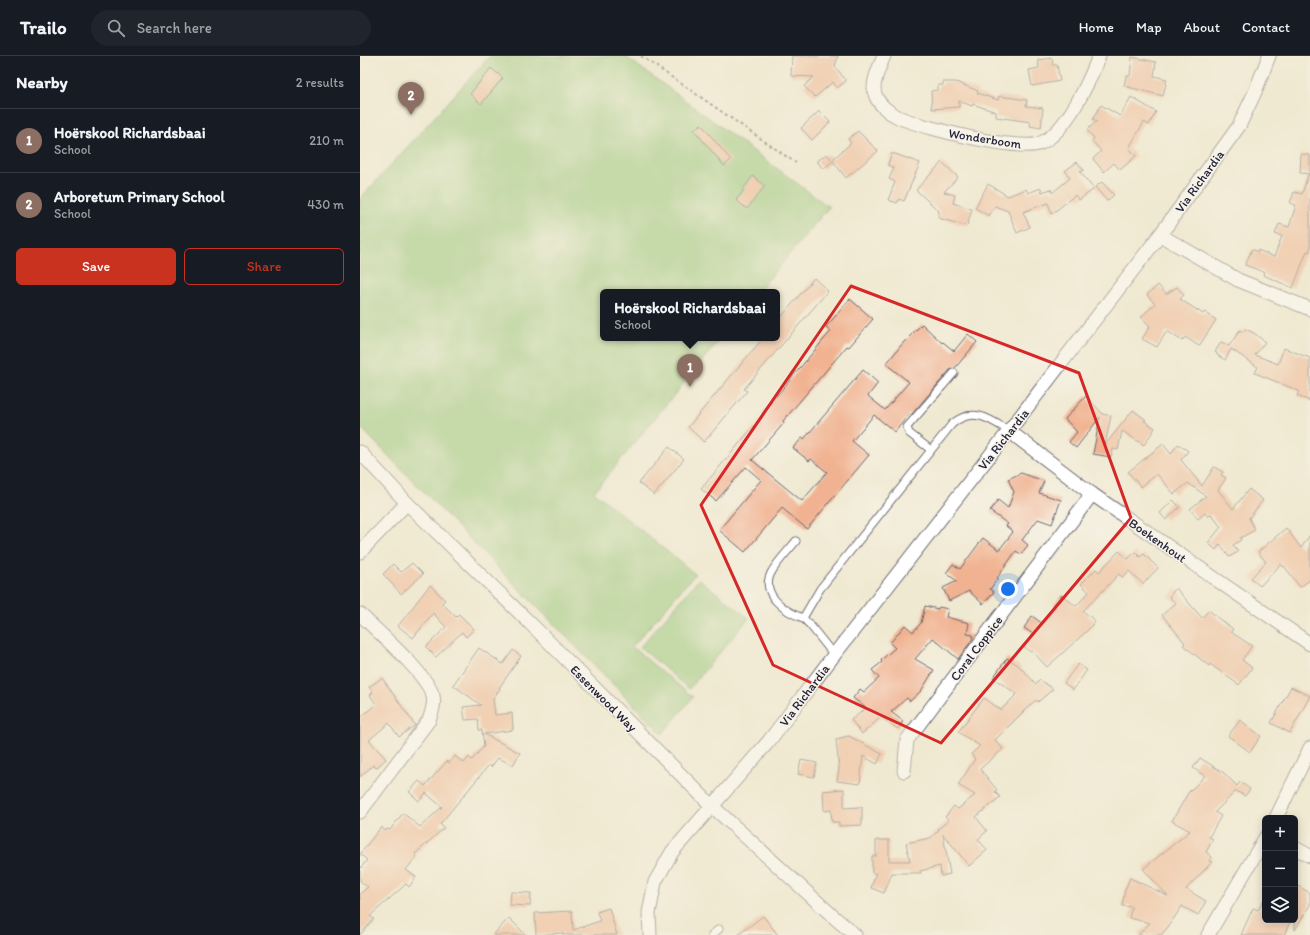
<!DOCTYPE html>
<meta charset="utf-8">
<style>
body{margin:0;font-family:Itim,sans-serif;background:#20242c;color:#f1f3f6}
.controls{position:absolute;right:12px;bottom:12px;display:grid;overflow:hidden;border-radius:6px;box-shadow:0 2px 10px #0003}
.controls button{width:36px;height:36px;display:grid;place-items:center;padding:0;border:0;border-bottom:1px solid #363941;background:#171b24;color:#f1f3f6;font:20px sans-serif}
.you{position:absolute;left:648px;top:533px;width:14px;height:14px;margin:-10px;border:3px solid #fff;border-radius:50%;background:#1a73e8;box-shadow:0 0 0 6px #1a73e833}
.badge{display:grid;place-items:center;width:26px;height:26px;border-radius:50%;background:#c8321e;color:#fff;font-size:13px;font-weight:700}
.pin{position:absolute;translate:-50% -33px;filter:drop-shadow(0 1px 2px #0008)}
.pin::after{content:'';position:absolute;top:21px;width:14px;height:12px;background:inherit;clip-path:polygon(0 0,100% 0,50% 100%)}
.popup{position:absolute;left:240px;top:233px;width:180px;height:52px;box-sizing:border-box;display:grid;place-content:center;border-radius:6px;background:#171b24;filter:drop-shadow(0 1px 3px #0005);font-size:13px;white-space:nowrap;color:#9ea1a6}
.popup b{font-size:15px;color:#f1f3f6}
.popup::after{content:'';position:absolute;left:50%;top:100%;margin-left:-8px;border:8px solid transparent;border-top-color:#171b24}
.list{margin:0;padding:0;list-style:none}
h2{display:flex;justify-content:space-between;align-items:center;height:52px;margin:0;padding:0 16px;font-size:17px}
h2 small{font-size:13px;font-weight:400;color:#9ea1a6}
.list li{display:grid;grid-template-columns:26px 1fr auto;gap:12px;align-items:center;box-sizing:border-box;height:64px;padding:0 16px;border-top:1px solid #363941}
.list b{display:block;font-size:15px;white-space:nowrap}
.list p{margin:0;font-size:13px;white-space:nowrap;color:#9ea1a6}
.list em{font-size:13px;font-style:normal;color:#9ea1a6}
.actions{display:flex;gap:8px;padding:12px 16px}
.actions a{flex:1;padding:9px 0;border:1px solid #c8321e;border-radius:6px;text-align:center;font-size:14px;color:#c8321e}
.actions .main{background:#c8321e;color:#fff}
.icon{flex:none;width:22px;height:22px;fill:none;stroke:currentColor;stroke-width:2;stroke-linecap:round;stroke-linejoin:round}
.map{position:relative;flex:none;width:950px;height:879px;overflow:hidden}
header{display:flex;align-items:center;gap:24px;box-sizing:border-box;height:56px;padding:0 20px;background:#171b24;border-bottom:1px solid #363941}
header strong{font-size:19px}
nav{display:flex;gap:22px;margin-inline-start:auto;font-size:14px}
.search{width:280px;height:36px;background:#20242c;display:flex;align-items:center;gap:10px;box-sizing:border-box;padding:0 14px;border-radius:22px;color:#9ea1a6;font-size:15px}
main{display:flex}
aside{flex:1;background:#171b24}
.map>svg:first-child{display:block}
.green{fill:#92c678;stroke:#5a745a}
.building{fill:#f1b291}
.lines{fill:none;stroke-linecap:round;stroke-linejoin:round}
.lane-casing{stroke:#6a6870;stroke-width:9}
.street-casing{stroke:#6a6870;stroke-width:15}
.path{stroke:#6a6870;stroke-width:2;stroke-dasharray:3 3;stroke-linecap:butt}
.lane{stroke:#fff;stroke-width:7}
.street{stroke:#fff;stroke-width:13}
.marked{fill:none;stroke:#d62828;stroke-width:3;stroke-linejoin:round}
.labels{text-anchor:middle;stroke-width:3;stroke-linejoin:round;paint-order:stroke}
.street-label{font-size:13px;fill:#22223b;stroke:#f7f3e8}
</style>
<header>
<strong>Trailo</strong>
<div class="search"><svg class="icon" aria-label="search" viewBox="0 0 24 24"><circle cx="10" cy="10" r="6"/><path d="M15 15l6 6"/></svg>Search here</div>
<nav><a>Home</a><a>Map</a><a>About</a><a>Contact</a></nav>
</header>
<main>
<aside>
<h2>Nearby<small>2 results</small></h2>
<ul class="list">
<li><span class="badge" style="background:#8d6e63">1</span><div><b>Hoërskool Richardsbaai</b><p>School</p></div><em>210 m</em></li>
<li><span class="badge" style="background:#8d6e63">2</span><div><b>Arboretum Primary School</b><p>School</p></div><em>430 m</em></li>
</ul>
<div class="actions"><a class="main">Save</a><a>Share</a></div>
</aside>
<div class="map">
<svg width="950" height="879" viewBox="0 0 950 879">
<rect width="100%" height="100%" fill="#f7f3e8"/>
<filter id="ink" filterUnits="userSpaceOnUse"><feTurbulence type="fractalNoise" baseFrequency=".025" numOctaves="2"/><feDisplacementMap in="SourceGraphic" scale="8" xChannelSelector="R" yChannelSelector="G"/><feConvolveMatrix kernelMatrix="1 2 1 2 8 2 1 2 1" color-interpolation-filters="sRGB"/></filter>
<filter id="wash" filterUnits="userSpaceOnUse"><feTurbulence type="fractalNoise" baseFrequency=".012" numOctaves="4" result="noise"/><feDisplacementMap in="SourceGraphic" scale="16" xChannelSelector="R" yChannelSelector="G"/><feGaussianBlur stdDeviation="0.9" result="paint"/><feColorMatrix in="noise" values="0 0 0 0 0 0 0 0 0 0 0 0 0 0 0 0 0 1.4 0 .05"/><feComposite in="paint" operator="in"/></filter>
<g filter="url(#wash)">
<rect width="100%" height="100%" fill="#f0e9d2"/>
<!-- green -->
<g class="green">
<path d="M130,0H265L469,151L398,236H243V282H361L234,436L335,518L272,591L333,641L302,678L0,371V143Z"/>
<path d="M339,523L389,562L329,633L280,591Z"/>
</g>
<g id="blocks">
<!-- building -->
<g class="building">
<path d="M432,0H478L475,10L486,25L477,32L473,26L455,41L444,30L454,21L431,20Z"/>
<path d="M772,1L796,6L794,20L807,23L803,40L764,30L766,20H770Z"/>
<path d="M692,2L693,9H697L700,25L672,30L669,14L679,12L678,4Z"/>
<path d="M131,12L143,22L121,48L110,38Z"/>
<path d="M583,26H596L618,35L617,37L638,44L639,40L667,44L666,50L683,52L681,72L670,70L671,66L636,61V56L613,48L612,50L599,45V51L572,53L571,35L578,34V29H583Z"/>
<path d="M771,41L796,56L789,69L784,66L769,92L776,100L760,114L754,107L744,116L733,103L741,95L732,85L734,82L727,74L737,65L733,63L741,49L760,60Z"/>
<path d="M459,55L470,66L452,84L441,72Z"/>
<path d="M341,68L371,104L364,110L334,74Z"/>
<path d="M498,75L518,95L486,122L473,105L463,113L457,105L467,98L472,104L491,87L488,83Z"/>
<path d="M531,98H535L560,107L544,145L539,143L537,147L528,144L535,126L529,123L534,112L528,109Z"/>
<path d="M941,98L950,99V118L940,117Z"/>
<path d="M582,106L598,121L584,136L595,139L593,147L612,153L607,170L578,162L579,155L556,134Z"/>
<path d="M717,106L724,114L720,116L734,133L719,144L715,139L692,158L688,147L663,156L670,171L657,177L648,155L635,150L629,160L615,152L628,128L648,140L666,133L668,137L681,132L682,136L691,133L692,137L710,122L705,115Z"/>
<path d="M948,119H950V196L947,195L933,232L903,219L904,216L885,209L892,193L898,196V194L914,201L922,180L915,178L919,168L929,171L936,149L930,147L934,136L942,138Z"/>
<path d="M393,120L405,130L387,153L376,144L384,134L383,133Z"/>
<path d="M742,126L754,139L747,145L735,131Z"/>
<path d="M454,222L468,235L384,333L387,335L344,386L328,371L403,282H417V266Z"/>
<path d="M798,229L806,238L817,231L824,239L820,243L843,258L845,256L856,264L839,290L825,281L822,285L807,275L797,291L782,283L790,270L781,261L795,248L787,239Z"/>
<path d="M490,243L513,263L489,291L487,290L423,365L424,367L392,404L442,445L467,416L451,403L449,405L433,392L442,382L444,383L503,314L518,327L508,340L525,354L549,326L526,308L543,287L562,268L582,287L583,286L594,295L608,278L617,286L595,312L590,314L551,359L549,358L535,376L514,359L492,385L509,399L447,473L422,452L385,496L359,474L401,424L386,411L356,445L341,433L404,358L402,357L471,275L466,271Z"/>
<path d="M885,273L894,277L905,286L895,299L918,308L924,292L950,302V345L937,340L939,335L895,317L898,311L871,293L865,304L857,299V297L855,296L861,286L869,290L880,274L883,276Z"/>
<path d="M726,340L742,357V358L751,360L745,389L773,354L786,364L784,365L795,372L784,389L762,375L758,394L753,393L751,401L733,398L740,361L716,392L709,386L717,376L705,363Z"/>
<path d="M803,388L811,398L818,388L828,395L821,404L842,430L854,411L863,416L861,419L866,422L858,434L873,453L889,433L903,444L889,462L895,474L880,482L881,484L873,489L878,496L869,501L860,488L856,494L848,487L861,471L851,458L848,461L845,457L838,463L830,453L846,440L828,427L814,438L797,418L781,431L768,416Z"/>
<path d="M309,391L324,403L294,439L279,427Z"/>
<path d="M661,417L684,425L679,437L701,444L692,468L678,463L662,484L668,489L661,498L656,495L637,522L638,523L630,533L634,536L623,548L609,535L589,545L583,532L597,525L586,517L593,508L600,513L623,482L639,494L653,476L646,470L648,468L630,455L638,444L648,452L654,436L648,423Z"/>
<path d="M813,444L820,451L806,464L800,457Z"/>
<path d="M926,472L941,492L950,479V524L940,531L924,510L923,511L921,508L900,530L891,522L906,506L898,496Z"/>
<path d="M759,495L768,503L775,496L780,501L784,498L798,512L783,528L769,515L762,521L759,518L723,555L735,565L728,574L687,611L672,595L671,596L664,591L673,578L664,572L672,560L683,568L696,551L694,549L702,539L716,550L729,536L721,528L736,513L739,516Z"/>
<path d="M52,507L63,518L41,538L23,518L33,508L41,516Z"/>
<path d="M70,529L85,544L82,547L96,561L99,558L114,573L106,581L102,576L76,601L66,591L86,571L73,557L53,582L38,570Z"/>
<path d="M816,532L842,562L849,554L859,563L873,573L871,576L892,590L882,604L892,612L879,629L850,608L849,610L823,589L825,587L802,559L816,547L809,541Z"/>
<path d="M565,550L578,553L579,551L588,553L586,561L609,567L607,578L613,579L612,584L598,603L573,582L555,603L574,614L561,635L550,645L547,642L531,656L543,665L538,673L521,661L502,678L491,664L506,652L493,642L500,633L504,636L519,622L512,614L522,606L521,604L535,592L530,587L545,569L553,576L561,567Z"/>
<path d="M119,592L143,608L153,594L161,600L139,632L140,633L133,643L135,659L152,657L153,674L124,678L160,697L153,709L138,702L131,711L129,709L80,768L84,772L55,798L57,800L46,814L56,821L49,831L46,828L10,860L14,863L0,879V838L8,831L0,825V813L7,804L0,798L21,771L26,775L27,773L30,774L43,757L60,771L82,751L66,737L59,745L49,736L59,725L65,730L87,705L89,707L95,700L104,707L109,701L112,704L124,690L122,674H119L118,663L105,664L103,651L121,649L93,629Z"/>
<path d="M647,602L658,609L676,628L680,624L693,633L678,646L676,644L666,653L635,684L643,693L620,713L637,734L635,736L640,741L616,761L627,775L618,783L627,794L609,810L583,778L590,818L581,820L580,810L560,815L561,817H532L524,837L511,832L516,817H512V800H516V784H529V805H550L546,787L570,782L579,774L578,773L589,764L585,761L594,750L598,753L615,739L598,729L615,703L611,698L620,690L598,676L624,642L641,654L657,638L633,622Z"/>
<path d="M718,608L727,614L713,634L704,627Z"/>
<path d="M22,622L55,669L39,681L29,667L9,684L26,703L16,712L13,709L0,721V662L16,648L10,639L13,636L9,631Z"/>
<path d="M931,631L950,640L930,677L911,667Z"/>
<path d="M880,664L901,680L890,696L868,680Z"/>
<path d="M489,680L522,698L517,708L503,700L500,728L477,725L479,713L476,683Z"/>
<path d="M840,702L864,717L877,730L880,726L890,733L885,740L876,735L855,756L861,760L849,781L853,783L846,796L852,801L849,805L852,806L826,833L846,845L838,859L822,850L808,871L801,879H778L790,867L769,862L772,851L762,850L765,834L770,822L808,840L783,813L830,775L812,765L828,737L845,720L833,712Z"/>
<path d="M441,704L457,707L454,721L438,718Z"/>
<path d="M484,733V752L502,751V769L479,770V766H472L471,754L464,755L463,735Z"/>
<path d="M935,828L950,837V849L935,874Z"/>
<path d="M151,836L171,837L170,850L150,849Z"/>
<path d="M905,841V864H931L924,879H881L893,852L898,854Z"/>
<path d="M249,852L257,879H203V877L176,879L175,857L212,855L213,874L240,865L237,856Z"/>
<path d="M403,860L418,879H378Z"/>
<path d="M149,862L166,879H133Z"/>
</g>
</g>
</g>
<g filter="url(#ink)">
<use href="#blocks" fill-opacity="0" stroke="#6a6870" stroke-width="1"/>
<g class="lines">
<!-- lane casing -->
<g class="lane-casing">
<g id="lane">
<path d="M571,394L549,377L547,371L594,317"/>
<path d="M436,485C429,494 417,506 411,517C400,539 426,556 443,562"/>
<path d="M474,599L450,569L443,562L460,533L592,368C613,350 630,363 649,375"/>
<path d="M352,879L359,873"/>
</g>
</g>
<!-- street casing -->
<g class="street-casing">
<g id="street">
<path d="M524,0C520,10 511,27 515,38C518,48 529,57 538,61C560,71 662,97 681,87C707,75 729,26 739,0"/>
<path d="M800,179L878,224L950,253"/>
<path d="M649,375L732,438L950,588"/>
<path d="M0,396L47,447L174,571L352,750L475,862L495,879"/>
<path d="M0,496L47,447"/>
<path d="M0,558C18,576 66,617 73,640C75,648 72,656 69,664L0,756"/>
<path d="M544,715L547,684L732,438"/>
<path d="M916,762L950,692"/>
<path d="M935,792L950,800"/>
<path d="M290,879L289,857L295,826L312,796L409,685L474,599L649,375L800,179L879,70L895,36L909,0"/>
<path d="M848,879L905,782"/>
</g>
</g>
<!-- path -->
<path class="path" d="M281,0L436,107"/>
<!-- lane -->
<use href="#lane" class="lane"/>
<!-- street -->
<use href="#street" class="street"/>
</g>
</g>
<!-- marked area -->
<path d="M0 0H950V879H0ZM491,230L719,317L771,462L581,687L413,609L341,449Z" fill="#f0e9d2" fill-opacity=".55" fill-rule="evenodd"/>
<path class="marked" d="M491,230L719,317L771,462L581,687L413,609L341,449Z"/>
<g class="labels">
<!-- street labels -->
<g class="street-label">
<text transform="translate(625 82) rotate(9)" y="5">Wonderboom</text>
<text transform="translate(839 125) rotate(-54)" y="5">Via Richardia</text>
<text transform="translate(643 383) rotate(-52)" y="5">Via Richardia</text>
<text transform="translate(798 484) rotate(35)" y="5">Boekenhout</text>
<text transform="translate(616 592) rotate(-53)" y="5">Coral Coppice</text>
<text transform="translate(444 639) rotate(-53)" y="5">Via Richardia</text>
<text transform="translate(244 642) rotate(45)" y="5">Essenwood Way</text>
</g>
</g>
</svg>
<div class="controls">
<button>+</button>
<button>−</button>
<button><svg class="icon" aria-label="layers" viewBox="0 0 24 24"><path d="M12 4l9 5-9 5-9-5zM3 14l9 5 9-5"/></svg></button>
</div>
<div class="you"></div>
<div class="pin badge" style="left:330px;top:331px;background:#8d6e63">1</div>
<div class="popup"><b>Hoërskool Richardsbaai</b>School</div>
<div class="pin badge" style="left:51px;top:59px;background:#8d6e63">2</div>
</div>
</main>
